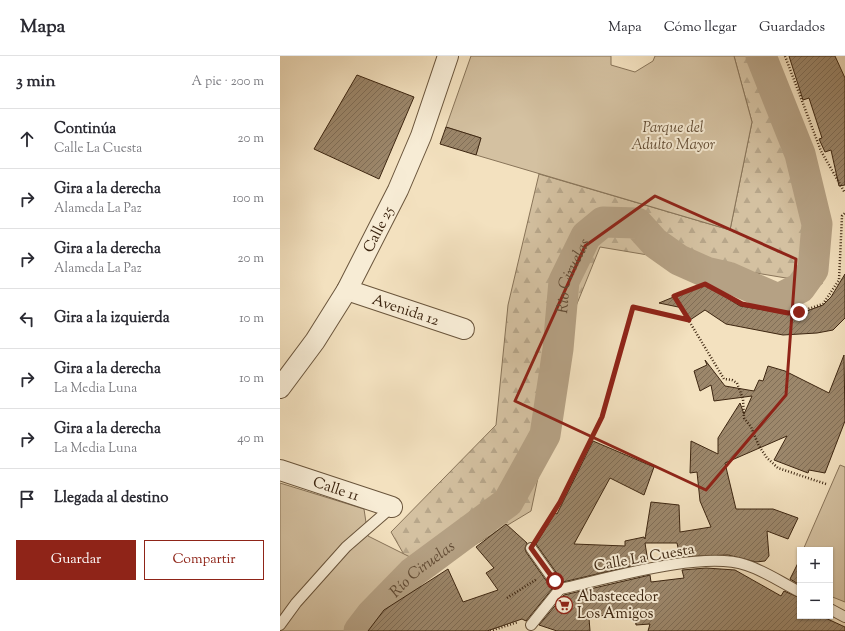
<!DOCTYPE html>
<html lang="es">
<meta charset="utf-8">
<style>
body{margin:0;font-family:"Sorts Mill Goudy",serif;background:#f2f2f3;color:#2b2b33}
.controls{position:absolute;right:12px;bottom:12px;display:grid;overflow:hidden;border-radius:0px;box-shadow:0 1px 3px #0004}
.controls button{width:36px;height:36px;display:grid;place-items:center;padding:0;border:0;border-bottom:1px solid #e1e1e2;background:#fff;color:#2b2b33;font:20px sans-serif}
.stop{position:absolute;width:12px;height:12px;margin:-9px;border:3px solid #8f2418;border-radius:50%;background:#fff}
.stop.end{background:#8f2418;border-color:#fff;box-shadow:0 1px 4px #0008}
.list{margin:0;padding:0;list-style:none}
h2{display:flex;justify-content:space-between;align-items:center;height:52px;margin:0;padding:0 16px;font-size:17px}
h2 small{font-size:13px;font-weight:400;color:#7c7c81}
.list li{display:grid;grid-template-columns:26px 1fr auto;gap:12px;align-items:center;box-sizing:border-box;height:60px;padding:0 16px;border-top:1px solid #e1e1e2}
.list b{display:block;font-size:15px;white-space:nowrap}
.list p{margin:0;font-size:13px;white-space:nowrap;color:#7c7c81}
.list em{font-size:13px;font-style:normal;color:#7c7c81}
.actions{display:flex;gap:8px;padding:12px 16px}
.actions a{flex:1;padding:9px 0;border:1px solid #8f2418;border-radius:0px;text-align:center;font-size:14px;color:#8f2418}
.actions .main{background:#8f2418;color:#fff}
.icon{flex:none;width:22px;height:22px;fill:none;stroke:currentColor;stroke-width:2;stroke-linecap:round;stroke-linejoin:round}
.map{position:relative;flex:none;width:565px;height:575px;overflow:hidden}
header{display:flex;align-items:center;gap:24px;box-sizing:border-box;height:56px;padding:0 20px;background:#fff;border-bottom:1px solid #e1e1e2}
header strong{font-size:19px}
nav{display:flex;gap:22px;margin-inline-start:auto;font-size:14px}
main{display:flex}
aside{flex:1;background:#fff}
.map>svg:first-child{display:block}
.forest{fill:url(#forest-firs);stroke:#887459}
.green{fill:#d4c1a1;stroke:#887459}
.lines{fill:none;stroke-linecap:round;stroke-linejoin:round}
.river{stroke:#b5a184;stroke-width:31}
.building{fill:url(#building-hatch);stroke:#3d2611}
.service-casing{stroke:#6a553c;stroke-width:12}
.minor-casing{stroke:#6a553c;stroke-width:22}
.path{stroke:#3d2611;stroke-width:2.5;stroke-dasharray:1 2;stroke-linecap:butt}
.service{stroke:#f7ecd5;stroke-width:10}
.minor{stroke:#f7ecd5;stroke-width:20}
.route{stroke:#8f2418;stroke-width:5}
.marked{fill:none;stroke:#8f2418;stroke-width:3;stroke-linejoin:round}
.labels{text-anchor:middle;stroke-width:4;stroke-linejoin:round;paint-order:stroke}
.park-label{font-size:15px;font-style:italic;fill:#634d35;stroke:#f7ecd5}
.street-label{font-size:15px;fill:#3d2611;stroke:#f7ecd5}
.poi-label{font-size:15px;fill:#3d2611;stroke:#f7ecd5;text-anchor:start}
.water-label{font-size:16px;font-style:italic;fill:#614b34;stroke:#f7ecd5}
</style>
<header>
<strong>Mapa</strong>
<nav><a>Mapa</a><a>Cómo llegar</a><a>Guardados</a></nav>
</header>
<main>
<aside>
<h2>3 min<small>A pie · 200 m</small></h2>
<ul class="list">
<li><svg class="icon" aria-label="ahead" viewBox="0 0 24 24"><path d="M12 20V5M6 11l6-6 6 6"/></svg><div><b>Continúa</b><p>Calle La Cuesta</p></div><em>20 m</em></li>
<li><svg class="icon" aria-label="right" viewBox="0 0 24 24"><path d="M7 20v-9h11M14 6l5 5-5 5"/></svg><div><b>Gira a la derecha</b><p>Alameda La Paz</p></div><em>100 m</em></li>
<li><svg class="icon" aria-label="right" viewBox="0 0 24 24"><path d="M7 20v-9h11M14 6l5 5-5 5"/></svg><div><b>Gira a la derecha</b><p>Alameda La Paz</p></div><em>20 m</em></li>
<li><svg class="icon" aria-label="left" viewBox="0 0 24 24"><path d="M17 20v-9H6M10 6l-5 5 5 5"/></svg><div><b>Gira a la izquierda</b></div><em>10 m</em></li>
<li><svg class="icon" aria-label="right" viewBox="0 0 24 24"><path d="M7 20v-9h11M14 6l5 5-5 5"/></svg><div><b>Gira a la derecha</b><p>La Media Luna</p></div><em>10 m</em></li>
<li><svg class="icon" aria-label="right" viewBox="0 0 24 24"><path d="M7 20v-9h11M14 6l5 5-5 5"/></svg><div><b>Gira a la derecha</b><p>La Media Luna</p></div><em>40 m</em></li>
<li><svg class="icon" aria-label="arrive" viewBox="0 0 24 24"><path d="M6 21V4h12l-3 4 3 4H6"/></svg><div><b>Llegada al destino</b></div></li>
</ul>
<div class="actions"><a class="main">Guardar</a><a>Compartir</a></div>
</aside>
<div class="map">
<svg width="565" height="575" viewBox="0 0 565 575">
<defs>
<pattern id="forest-firs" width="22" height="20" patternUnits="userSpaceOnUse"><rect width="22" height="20" fill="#d4c1a1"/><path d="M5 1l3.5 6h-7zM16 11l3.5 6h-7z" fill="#b7a68a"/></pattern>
<pattern id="building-hatch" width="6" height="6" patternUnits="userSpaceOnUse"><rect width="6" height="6" fill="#9c876b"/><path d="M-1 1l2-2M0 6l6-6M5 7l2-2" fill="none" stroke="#806e57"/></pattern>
</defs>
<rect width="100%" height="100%" fill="#f3e1bf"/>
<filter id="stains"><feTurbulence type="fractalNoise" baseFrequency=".005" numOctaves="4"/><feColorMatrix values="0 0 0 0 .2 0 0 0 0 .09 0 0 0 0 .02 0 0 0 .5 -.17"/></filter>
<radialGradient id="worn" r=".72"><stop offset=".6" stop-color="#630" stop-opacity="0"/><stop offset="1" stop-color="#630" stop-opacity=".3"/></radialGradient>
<!-- forest -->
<path class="forest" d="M454,0H490L542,141V228L320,191L292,260L251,455L138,523L111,476L216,369L228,249L259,118L450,174L472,66Z"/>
<!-- green -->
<g class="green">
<path d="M191,0H331V9L355,16L373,5L375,0H454L472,66L450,174L196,99L201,82L166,71Z"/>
<path d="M560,409L565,411V546L550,540V494H523Z"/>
<path d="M0,427L84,453L88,480L130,501L69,575H0Z"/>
</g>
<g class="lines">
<!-- river -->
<path class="river" id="s1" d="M79,575L92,558L132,517L228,446L265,379L278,293L284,225L306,180L323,166L357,167L375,187L399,204L426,216L448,221L498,243L520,232L533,214L537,168L520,98L481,0"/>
</g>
<!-- building -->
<g class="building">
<path d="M509,0H555L565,22V129L559,130L551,94L545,96L539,83L542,82L529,42L523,44Z"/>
<path d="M77,19L134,41L99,123L34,93Z"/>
<path d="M166,71L201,82L196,99L160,88Z"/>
<path d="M565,218V262L553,274L537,277L503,279L446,268L425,254L410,264L403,252L379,247L425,228L460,250L508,258H519L543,249L551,241Z"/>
<path d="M564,299L565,365L545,417L529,414L528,417L494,404L507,380L445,407L456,453H493L518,462L508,483L487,475L489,500L485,505L476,506L448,499L400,501L397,487H365L368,506L283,526L256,488L275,457L277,458L313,385L374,411L364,439L330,422L294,488L345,490V485L364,481L365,483L371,446L399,449L400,476L431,471L420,445L417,416L410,417L411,385L438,398V382L460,347L464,358L472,340L434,345L431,329L420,335L414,315L427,309L425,304L445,330L474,335L479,324L483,325L488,310L505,315L549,337Z"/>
<path d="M226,468L247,487L245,492L246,496L272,533L246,565L242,563L207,575H88L104,554L168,513L183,546L218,534L206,517L214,512L196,491Z"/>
<path d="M520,503V529L510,523Z"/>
<path d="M426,512L455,514L501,540L504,535L520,542V560H541L565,571V575H368L370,568L356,569L354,554L309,562L310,575H277L259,569L284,539L370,519L371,526L404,522L402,514Z"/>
</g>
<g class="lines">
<!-- service casing -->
<g class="service-casing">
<g id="service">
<path d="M251,492L280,533C326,523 423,494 466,509C485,515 502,527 520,536"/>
<path d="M550,553L565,561"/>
<path d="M0,569L16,547L66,491L112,451"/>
<path d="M251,569L280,533"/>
</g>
</g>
<!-- minor casing -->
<g class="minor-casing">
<g id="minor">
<path id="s2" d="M67,234L184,273"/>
<path id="s3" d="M0,332L35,285L67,234L118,134L141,80L168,0"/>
<path id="s4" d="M0,414L112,451"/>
</g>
</g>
<!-- path -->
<g class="path">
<path d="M505,0L541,95L565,137"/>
<path d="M546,428L498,412L487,402L479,390L471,371L464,362L463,343L457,327L452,324L444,323L394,240L425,228L462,248L509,257L519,256L543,248L559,224L562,160L565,157"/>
<path d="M258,482L280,446L322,361L353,251L409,264"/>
<path d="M227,542L257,523"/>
<path d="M210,575L238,566"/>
</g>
<!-- service -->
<use href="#service" class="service"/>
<!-- minor -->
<use href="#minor" class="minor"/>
</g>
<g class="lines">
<!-- route -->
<path class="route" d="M275,525L251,492L280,446L322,361L353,251L409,264L394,240L425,228L462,248L508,257L519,256"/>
</g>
<!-- marked area -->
<path class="marked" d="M375,140L516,203L506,339L426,434L235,345L305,190Z"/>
<!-- icons -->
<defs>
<g id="supermarket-ring" transform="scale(0.9)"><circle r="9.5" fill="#f7ecd5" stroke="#8f2418" stroke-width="1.5"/><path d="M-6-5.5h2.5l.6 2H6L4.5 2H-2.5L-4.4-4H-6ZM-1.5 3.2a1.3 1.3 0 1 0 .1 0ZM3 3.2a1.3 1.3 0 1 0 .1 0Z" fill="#8f2418"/></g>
</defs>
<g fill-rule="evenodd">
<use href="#supermarket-ring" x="284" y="549"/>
</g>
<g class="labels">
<!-- park labels -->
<g class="park-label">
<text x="393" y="76">Parque del<tspan x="393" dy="17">Adulto Mayor</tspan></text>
</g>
<!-- street labels -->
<g class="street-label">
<text dy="5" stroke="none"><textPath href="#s3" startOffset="187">Calle 25</textPath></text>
<text dy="5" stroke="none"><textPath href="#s2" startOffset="62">Avenida 12</textPath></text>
<text dy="5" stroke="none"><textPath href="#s4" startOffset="59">Calle 11</textPath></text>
<text transform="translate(364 501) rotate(-10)" y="5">Calle La Cuesta</text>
</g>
<!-- poi labels -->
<g class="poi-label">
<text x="297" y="545">Abastecedor<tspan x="297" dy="17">Los Amigos</tspan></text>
</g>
<!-- water labels -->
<g class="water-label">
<text dy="6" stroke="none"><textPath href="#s1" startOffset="437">Río Ciruelas</textPath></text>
<text dy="6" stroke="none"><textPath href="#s1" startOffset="89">Río Ciruelas</textPath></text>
</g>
</g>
<rect width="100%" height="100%" filter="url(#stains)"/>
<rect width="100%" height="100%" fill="url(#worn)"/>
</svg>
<div class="controls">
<button>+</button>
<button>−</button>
</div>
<div class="stop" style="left:275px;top:525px"></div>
<div class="stop end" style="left:519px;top:256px"></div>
</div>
</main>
